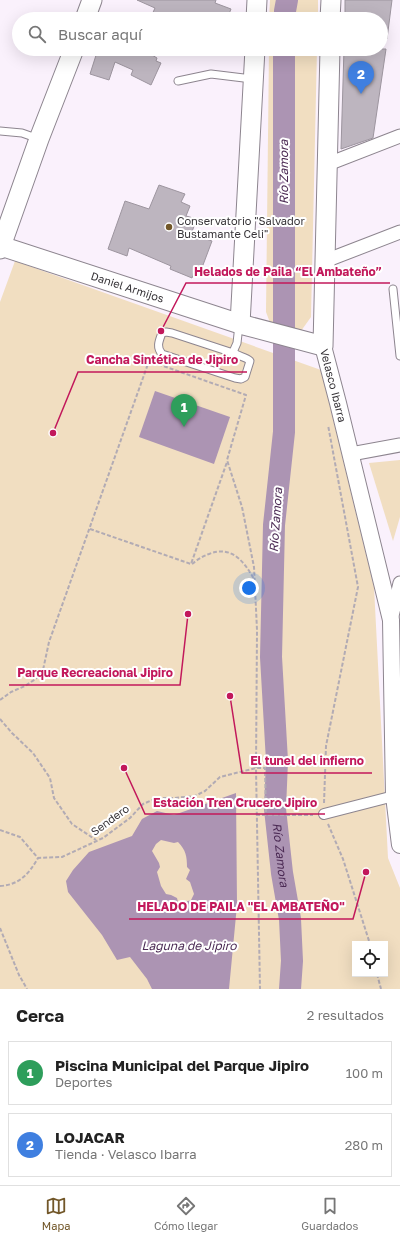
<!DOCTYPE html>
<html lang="es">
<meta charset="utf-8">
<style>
body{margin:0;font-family:"Golos Text",sans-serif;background:#f2f2f2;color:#222}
.controls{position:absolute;right:12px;bottom:12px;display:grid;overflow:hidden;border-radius:0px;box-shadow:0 4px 16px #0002}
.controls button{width:36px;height:36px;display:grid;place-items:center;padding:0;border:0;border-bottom:1px solid #e0e0e0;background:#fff;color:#222;font:20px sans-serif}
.you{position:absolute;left:249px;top:588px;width:14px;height:14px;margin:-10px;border:3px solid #fff;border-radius:50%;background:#1a73e8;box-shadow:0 0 0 6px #1a73e833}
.badge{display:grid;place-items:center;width:26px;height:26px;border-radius:50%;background:#725729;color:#fff;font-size:13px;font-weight:700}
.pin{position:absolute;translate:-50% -33px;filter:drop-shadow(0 1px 2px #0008)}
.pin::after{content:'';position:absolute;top:21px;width:14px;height:12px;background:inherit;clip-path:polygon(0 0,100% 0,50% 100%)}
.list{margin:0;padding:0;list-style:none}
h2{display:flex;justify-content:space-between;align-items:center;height:52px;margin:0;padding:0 16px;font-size:17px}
h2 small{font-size:13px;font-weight:400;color:#767676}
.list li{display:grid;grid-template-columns:26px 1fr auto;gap:12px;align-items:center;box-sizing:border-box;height:64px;margin:0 8px 8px;padding:0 8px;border:1px solid #e0e0e0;border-radius:0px}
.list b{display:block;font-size:15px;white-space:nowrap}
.list p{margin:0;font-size:13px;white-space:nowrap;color:#767676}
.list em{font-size:13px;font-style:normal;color:#767676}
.icon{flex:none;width:22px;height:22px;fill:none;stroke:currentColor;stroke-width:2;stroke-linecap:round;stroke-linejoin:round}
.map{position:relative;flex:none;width:400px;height:989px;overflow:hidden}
.search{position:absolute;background:#fff;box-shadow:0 4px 16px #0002;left:12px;right:12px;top:12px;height:44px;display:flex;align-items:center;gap:10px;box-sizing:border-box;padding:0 14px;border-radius:22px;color:#767676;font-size:15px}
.sheet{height:196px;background:#fff}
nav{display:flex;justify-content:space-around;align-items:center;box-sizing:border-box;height:56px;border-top:1px solid #e0e0e0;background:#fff;font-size:11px;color:#767676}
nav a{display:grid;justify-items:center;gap:2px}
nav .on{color:#725729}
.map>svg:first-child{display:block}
.green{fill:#f1dec1;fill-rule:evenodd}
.water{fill:#ac94b3;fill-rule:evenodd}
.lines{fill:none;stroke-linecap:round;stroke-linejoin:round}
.river{stroke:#ac94b3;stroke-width:22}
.building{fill:#bdb5bf;stroke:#9d959f}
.service-casing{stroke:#8d858f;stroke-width:9}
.pedestrian-casing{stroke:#8d858f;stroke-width:12}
.minor-casing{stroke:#8d858f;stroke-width:15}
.tertiary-casing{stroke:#8d858f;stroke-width:18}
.secondary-casing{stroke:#8d858f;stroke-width:21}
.path{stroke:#b2abb4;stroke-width:2;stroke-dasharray:4 2;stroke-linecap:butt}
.service{stroke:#fff;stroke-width:7}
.pedestrian{stroke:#fff;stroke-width:10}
.minor{stroke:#fff;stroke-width:13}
.tertiary{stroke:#fff;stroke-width:16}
.secondary{stroke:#fff;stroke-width:19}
.poi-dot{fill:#725729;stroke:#fff;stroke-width:1.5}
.labels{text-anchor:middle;stroke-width:4;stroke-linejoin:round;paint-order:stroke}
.poi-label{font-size:11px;fill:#373438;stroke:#fff;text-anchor:start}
.street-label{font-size:11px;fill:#373438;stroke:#fff}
.water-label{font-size:12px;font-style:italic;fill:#4b2a54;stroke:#fff}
.leader{fill:none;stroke:#c2185b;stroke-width:1.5}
.callout-dot{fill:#c2185b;stroke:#fff;stroke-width:1.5}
.callout-label{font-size:12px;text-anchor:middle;font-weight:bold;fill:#c2185b;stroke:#fff;stroke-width:4;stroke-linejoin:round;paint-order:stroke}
</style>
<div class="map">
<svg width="400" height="989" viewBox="0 0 400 989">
<rect width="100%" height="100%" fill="#faf1fc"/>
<!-- green -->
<g class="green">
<path d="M270,0H318V19H269Z"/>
<path d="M269,49H317L311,317L301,331L272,328L266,312Z"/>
<path d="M15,261L321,370L374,587L388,858L400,888V989H0V302ZM355,944H385V974H355Z"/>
<path d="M400,460V517L393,541L369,463Z"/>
</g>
<!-- water -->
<g class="water">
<path d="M155,391L230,417L214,464L139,437Z"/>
<path d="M236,793L237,905L229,989H152L147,979L130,957L117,960L102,935L68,892L66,881L73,870L89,852L132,836L142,819L157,811L174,815ZM161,840L174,843L178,842C186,850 187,857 187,867L190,870L186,879L190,882L194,894L191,900L182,903L178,902L177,898L171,895L166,894L161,886L157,872L160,867L159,863L152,851L156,844Z"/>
</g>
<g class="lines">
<!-- river -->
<g class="river">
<path d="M285,19V11L287,0"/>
<path id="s1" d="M284,49V432L274,525L271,657L277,761L275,809L282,873L290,919L292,961L290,989"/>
</g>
</g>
<!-- building -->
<g class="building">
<path d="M137,0H216L215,3L231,9L227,19H150L155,8Z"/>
<path d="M345,0H392L387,39L381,38V19H345Z"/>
<path d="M98,49H154L152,55L157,58L156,61L161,63L151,85L131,75L133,70L115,62L109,80L90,74Z"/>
<path d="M344,49H386L373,138L341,149Z"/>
<path d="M159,185L185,194L181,202L190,206L186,216L197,219L191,234L212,241L200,273L194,271L192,278L170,269L171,266L129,248L127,256L108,249L125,201L149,209Z"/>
</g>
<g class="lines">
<!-- service casing -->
<g class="service-casing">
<g id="service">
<path d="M178,81L211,74L252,79"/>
<path d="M0,131L22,133L39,139"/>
<path d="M393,289L400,356"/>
<path d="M166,332L172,333L230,352H233C238,357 245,356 250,361L245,377L241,379L235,378L162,354C156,347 159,341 162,333Z"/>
<path d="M233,352L237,343L239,325"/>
</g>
</g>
<!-- pedestrian casing -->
<g class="pedestrian-casing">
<path id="pedestrian" d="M324,814L394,796"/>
</g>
<!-- minor casing -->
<g class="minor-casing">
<g id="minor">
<path d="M328,164L400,136"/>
<path d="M325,261L400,232"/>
<path d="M351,454L400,445"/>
<path d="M391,620L400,583"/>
</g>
</g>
<!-- tertiary casing -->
<g class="tertiary-casing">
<g id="tertiary">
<path id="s2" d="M323,346L338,403L391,620L394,796L400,845"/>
</g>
</g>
<!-- secondary casing -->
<g class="secondary-casing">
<g id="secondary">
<path d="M85,19L92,0"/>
<path d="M256,19L257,0"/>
<path d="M330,19L331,0"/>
<path id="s3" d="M1,246L240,324L323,346L330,49"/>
<path d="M0,249L39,139L74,49"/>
<path d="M240,324L255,49"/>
</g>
</g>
<!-- path -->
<g class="path">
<path d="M90,529L191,564L227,462"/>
<path d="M192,564C197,560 203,556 209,554C231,545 244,561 254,579"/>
<path d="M0,700L11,692L25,686L37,678L43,670L49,642L149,361L246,395L227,460L242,507L254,567L257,630L256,768L260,989"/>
<path d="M0,719L12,733L33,753L50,778L54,798L72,824L96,840"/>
<path d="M324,803L326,746L358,587L328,425"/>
<path d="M256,815H313"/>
<path d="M328,824L343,859L370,944"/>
<path d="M0,830L20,837L38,858L62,857L103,838L130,818L143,804L157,798H174L195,796L205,791L220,777L256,768H265L266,815"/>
<path d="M0,886C19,885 29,874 38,858"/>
<path d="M0,928L19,975L27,989"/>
<path d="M377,974L381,989"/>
</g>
<!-- service -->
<use href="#service" class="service"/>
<!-- pedestrian -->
<use href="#pedestrian" class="pedestrian"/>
<!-- minor -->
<use href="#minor" class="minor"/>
<!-- tertiary -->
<use href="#tertiary" class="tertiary"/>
<!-- secondary -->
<use href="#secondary" class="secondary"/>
</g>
<!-- markers -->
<circle class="poi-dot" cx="169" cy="227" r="4"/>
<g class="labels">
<!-- poi labels -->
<g class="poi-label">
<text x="177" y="225">Conservatorio "Salvador<tspan x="177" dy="13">Bustamante Celi"</tspan></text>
</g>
<!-- street labels -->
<g class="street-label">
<text dy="4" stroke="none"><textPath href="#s3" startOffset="133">Daniel Armijos</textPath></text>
<text dy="4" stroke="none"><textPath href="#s2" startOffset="41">Velasco Ibarra</textPath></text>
<text transform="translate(110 820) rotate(-36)" y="4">Sendero</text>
</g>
<!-- water labels -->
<g class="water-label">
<text transform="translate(284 172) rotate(-90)" y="4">Río Zamora</text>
<text transform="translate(276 520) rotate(-86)" y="4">Río Zamora</text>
<text dy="4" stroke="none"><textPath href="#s1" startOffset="807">Río Zamora</textPath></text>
<text x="189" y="950">Laguna de Jipiro</text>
</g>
</g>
<!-- callouts -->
<path class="leader" d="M161 331L186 283H390M53 433L78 372H247M188 614L180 685H9M230 696L242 773H372M124 768L145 814H325M366 872L353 919H129"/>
<g class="callout-dot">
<circle cx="161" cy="331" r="4"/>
<circle cx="53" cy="433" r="4"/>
<circle cx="188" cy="614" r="4"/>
<circle cx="230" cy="696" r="4"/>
<circle cx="124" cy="768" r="4"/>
<circle cx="366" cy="872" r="4"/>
</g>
<g class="callout-label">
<text x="288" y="276">Helados de Paila “El Ambateño”</text>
<text x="162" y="364">Cancha Sintética de Jipiro</text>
<text x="95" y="677">Parque Recreacional Jipiro</text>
<text x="307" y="765">El tunel del infierno</text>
<text x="235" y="807">Estación Tren Crucero Jipiro</text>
<text x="241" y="911">HELADO DE PAILA "EL AMBATEÑO"</text>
</g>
</svg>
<div class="controls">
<button><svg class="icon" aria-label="locate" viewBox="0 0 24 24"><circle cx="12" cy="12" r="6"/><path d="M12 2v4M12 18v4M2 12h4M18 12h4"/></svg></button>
</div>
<div class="you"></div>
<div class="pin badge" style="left:184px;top:427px;background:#2e9e5b">1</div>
<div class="pin badge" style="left:361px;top:94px;background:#3f7fe0">2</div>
<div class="search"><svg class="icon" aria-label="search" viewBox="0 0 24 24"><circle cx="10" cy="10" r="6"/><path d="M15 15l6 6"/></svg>Buscar aquí</div>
</div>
<section class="sheet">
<h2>Cerca<small>2 resultados</small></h2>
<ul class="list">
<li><span class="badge" style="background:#2e9e5b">1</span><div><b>Piscina Municipal del Parque Jipiro</b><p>Deportes</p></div><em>100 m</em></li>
<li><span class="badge" style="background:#3f7fe0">2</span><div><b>LOJACAR</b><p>Tienda · Velasco Ibarra</p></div><em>280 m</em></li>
</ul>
</section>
<nav>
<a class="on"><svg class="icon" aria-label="map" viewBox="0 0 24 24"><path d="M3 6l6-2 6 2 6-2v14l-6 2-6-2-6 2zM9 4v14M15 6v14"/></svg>Mapa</a>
<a><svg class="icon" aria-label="directions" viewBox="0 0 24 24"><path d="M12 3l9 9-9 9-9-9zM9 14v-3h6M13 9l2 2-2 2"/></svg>Cómo llegar</a>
<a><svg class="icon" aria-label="saved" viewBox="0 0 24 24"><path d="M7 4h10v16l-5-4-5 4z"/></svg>Guardados</a>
</nav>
